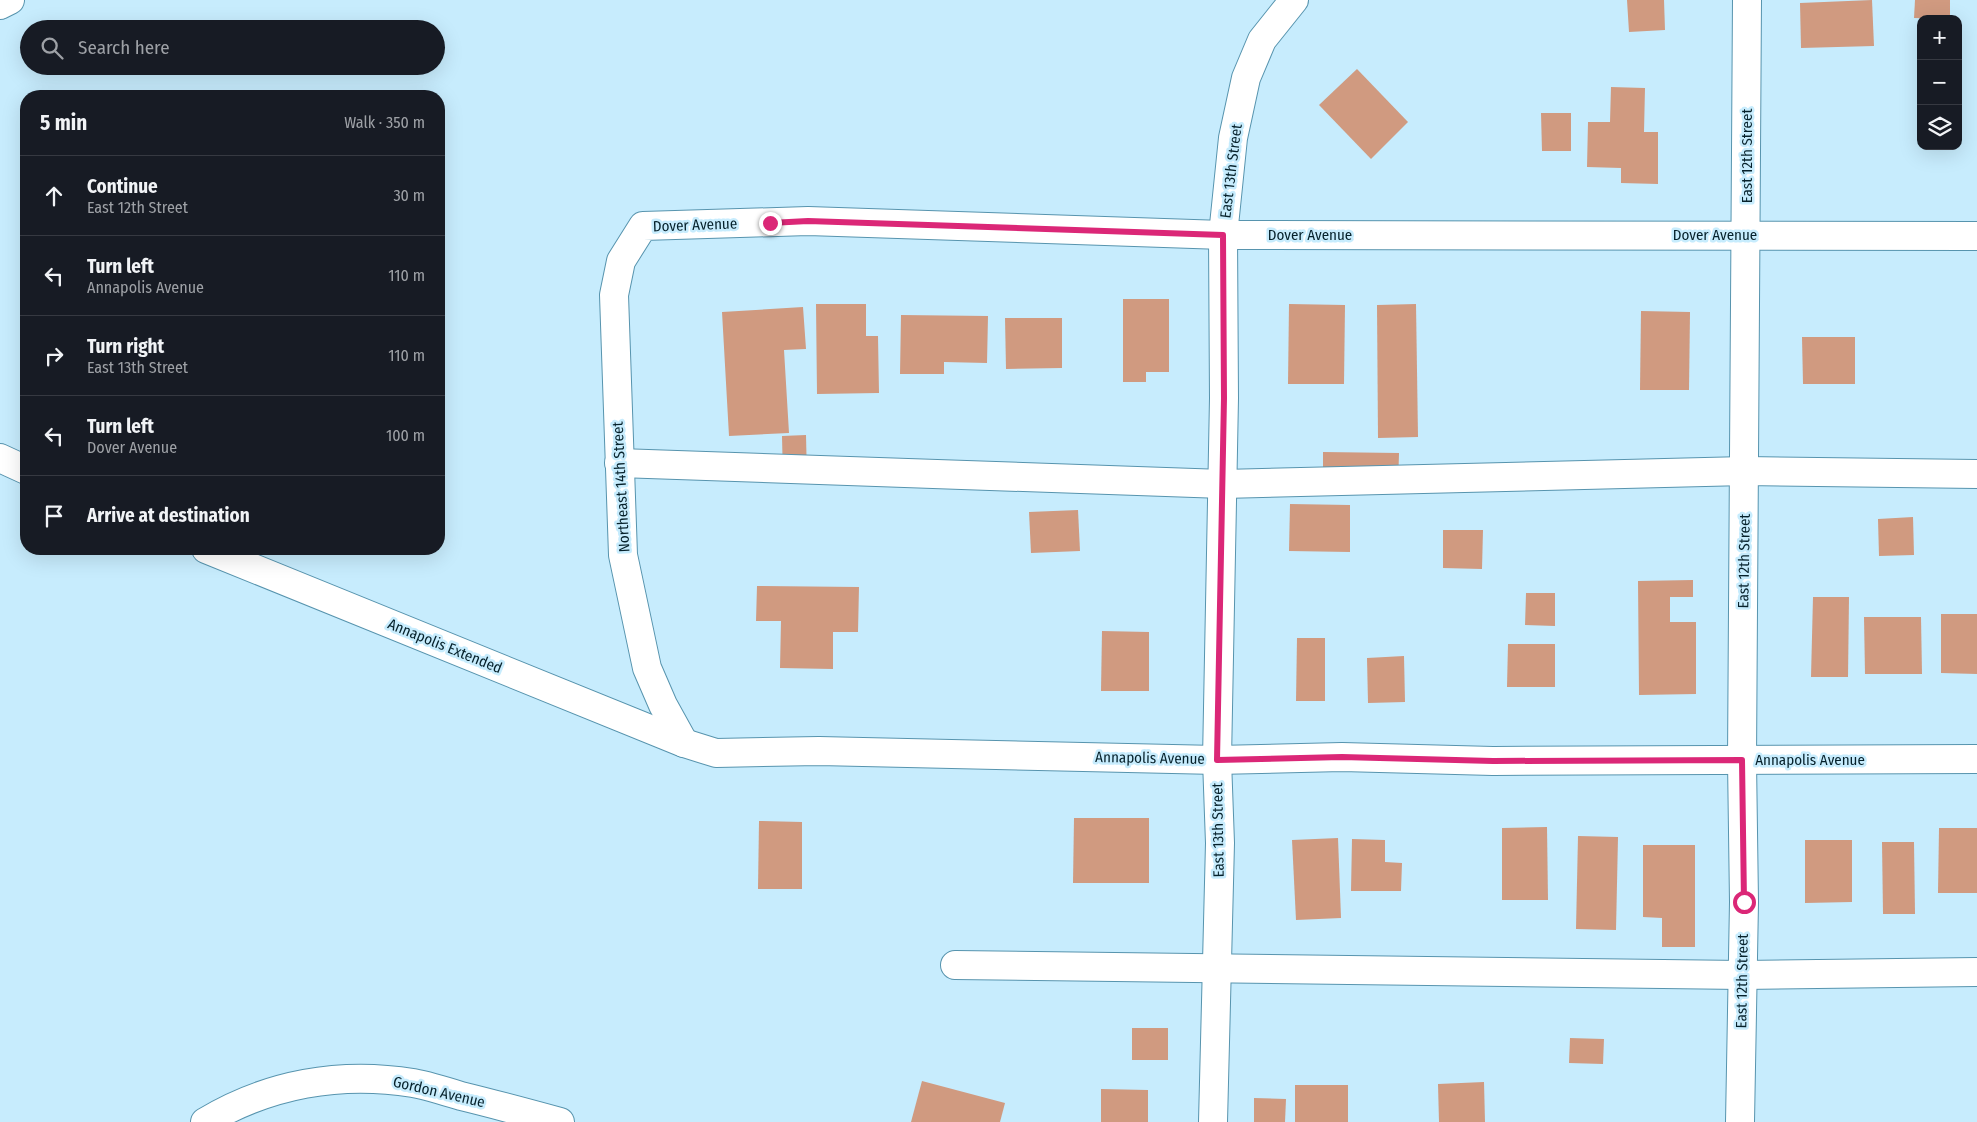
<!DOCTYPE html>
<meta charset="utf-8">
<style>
body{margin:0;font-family:"Fira Sans Condensed",sans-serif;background:#242831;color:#f1f3f6}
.controls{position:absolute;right:15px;top:15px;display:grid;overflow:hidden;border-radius:10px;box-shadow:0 5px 20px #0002}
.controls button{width:45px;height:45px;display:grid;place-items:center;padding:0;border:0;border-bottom:1px solid #363941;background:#171b24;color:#f1f3f6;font:25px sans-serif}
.stop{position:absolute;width:15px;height:15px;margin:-11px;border:4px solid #db2777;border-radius:50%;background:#fff}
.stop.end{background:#db2777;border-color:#fff;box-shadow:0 1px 5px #0008}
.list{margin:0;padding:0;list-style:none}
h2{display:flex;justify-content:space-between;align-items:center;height:65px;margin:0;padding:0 20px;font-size:21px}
h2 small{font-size:16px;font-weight:400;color:#9ea1a6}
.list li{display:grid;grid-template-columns:32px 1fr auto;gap:15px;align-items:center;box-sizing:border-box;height:80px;padding:0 20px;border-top:1px solid #363941}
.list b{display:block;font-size:19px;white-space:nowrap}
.list p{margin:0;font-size:16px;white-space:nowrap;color:#9ea1a6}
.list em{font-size:16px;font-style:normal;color:#9ea1a6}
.icon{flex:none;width:28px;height:28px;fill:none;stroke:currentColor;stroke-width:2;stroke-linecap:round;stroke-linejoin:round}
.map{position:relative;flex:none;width:1977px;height:1122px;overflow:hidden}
.search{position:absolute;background:#171b24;box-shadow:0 5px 20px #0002;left:20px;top:20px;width:425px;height:55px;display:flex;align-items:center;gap:12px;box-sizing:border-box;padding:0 18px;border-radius:28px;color:#9ea1a6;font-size:19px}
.panel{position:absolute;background:#171b24;box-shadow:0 5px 20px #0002;left:20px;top:90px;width:425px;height:465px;border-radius:20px}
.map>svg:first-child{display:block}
.building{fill:#d09a80}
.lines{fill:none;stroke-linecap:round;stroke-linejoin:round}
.minor-casing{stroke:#5794ae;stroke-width:30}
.minor{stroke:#fff;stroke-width:28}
.route{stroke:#db2777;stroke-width:6}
.labels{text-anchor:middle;stroke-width:5;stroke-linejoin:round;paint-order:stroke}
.street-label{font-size:15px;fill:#06212b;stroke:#c7ecfd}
</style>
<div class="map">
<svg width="1977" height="1122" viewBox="0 0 1977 1122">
<rect width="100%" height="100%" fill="#c7ecfd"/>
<!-- building -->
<g class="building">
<path d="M1627,0H1664L1665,30L1629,32Z"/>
<path d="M1872,0L1874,46L1801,48L1800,3Z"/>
<path d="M1915,0H1950V19L1914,18Z"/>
<path d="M1357,69L1408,122L1371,159L1319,105Z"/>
<path d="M1611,87L1645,88L1644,132H1658V184L1621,183V168L1587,167L1588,122H1610Z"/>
<path d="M1541,113H1571V151H1542Z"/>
<path d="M1123,299H1169V372H1146V382H1123Z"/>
<path d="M816,304H866V336H878L879,393L817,394Z"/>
<path d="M1289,304L1345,305L1344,384H1288Z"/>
<path d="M1416,304L1418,437L1378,438L1377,305Z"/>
<path d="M803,307L806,349L784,350L789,433L729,436L722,312Z"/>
<path d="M1641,311L1690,312L1689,390H1640Z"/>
<path d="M901,315L988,316L987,363L944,362V374H900Z"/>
<path d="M1005,318H1062V368L1006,369Z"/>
<path d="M1802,337H1855V384H1803Z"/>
<path d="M806,435L807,478L783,479L782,436Z"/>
<path d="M1323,452L1399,453L1398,485H1323Z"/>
<path d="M1290,504L1350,505V552L1289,551Z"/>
<path d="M1078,510L1080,551L1031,553L1029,512Z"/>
<path d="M1913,517L1914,555L1879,556L1878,519Z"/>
<path d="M1443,530H1483L1482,569L1443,568Z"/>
<path d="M1693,580V597H1670V622H1696V694L1639,695L1638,581Z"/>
<path d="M757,586L859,587L858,632H833V669L780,668L781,621H756Z"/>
<path d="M1526,593H1555V626L1525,625Z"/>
<path d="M1813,597H1849L1848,677H1811Z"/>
<path d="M1941,614H1977V674L1941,673Z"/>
<path d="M1864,617H1921L1922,674H1865Z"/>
<path d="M1102,631L1149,632V691H1101Z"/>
<path d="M1297,638H1325V701H1296Z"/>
<path d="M1508,644H1555V687H1507Z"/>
<path d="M1404,656L1405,702L1368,703L1367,658Z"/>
<path d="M1074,818H1149V883H1073Z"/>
<path d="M759,821L802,822V889H758Z"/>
<path d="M1547,827L1548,900H1502V828Z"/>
<path d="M1939,828H1977V893H1938Z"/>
<path d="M1578,836L1618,837L1616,930L1576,929Z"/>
<path d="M1338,838L1341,918L1296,920L1292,840Z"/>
<path d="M1352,839L1385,840V862L1402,863L1401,891H1351Z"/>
<path d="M1805,840H1852V902L1805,903Z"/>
<path d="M1882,842H1914L1915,914H1883Z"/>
<path d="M1643,845H1695V947H1662V918L1643,917Z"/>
<rect x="1132" y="1028" width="36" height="32"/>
<path d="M1570,1038L1604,1039L1603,1064L1569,1063Z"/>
<path d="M922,1081L1005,1103L1000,1122H911Z"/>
<path d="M1484,1082L1485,1122H1439L1438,1084Z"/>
<rect x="1295" y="1085" width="53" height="37"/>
<path d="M1101,1089L1148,1090V1122H1101Z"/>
<path d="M1254,1098L1286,1099L1285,1122H1254Z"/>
</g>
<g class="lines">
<!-- minor casing -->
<g class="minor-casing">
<g id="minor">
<path d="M0,5L10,0"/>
<path d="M0,458L26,470"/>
<path d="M619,463L1223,484L1745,471L1977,474"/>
<path d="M206,549L684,743L716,753L819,751L1217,760L1342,757L1493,761L1977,759"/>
<path d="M684,743L663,705L647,668L623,555L614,295L621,261L643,226L808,221L1223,235L1977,236"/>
<path d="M955,965L1742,975L1977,972"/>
<path d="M205,1122C268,1084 340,1071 413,1083C429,1086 445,1091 461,1096C494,1104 527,1113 560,1122"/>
<path d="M1213,1122L1220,843L1217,760L1224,398L1223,235L1233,138L1246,78L1262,40L1294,0"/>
<path d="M1740,1122L1744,902L1742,761L1747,0"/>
</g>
</g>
<!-- minor -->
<use href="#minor" class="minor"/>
</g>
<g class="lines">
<!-- route -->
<path class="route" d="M770,223L808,221L1223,235L1224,398L1217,760L1342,757L1493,761L1742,760L1744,902"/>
</g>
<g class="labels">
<!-- street labels -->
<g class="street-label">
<text transform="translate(1747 156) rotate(-90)" y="5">East 12th Street</text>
<text transform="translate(1231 171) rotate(-83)" y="5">East 13th Street</text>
<text transform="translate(695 225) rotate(-2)" y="5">Dover Avenue</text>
<text x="1310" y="240">Dover Avenue</text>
<text x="1715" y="240">Dover Avenue</text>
<text transform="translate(621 487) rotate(-93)" y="5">Northeast 14th Street</text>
<text transform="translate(1744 561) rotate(-89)" y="5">East 12th Street</text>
<text transform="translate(445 646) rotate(22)" y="5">Annapolis Extended</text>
<text transform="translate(1150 758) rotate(1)" y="5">Annapolis Avenue</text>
<text x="1810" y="765">Annapolis Avenue</text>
<text transform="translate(1218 830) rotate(-91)" y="5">East 13th Street</text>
<text transform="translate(1742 981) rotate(-89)" y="5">East 12th Street</text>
<text transform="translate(439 1092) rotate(13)" y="5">Gordon Avenue</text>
</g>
</g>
</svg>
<div class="controls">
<button>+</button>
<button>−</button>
<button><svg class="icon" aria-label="layers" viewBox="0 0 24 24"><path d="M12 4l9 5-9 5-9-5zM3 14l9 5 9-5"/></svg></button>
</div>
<div class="stop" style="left:1744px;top:902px"></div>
<div class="stop end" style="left:770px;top:223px"></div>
<div class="search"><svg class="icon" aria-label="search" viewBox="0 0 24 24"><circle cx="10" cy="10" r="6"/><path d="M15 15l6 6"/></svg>Search here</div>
<section class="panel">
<h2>5 min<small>Walk · 350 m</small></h2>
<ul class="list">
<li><svg class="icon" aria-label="ahead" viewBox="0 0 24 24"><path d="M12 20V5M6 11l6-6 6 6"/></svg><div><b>Continue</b><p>East 12th Street</p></div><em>30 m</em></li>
<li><svg class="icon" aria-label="left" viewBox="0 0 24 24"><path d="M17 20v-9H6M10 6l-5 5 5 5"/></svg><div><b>Turn left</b><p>Annapolis Avenue</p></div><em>110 m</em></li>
<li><svg class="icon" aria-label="right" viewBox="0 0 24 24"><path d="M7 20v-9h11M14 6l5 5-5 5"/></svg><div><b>Turn right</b><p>East 13th Street</p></div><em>110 m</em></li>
<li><svg class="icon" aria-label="left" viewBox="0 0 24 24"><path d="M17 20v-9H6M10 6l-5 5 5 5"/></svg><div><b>Turn left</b><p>Dover Avenue</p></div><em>100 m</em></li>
<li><svg class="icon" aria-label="arrive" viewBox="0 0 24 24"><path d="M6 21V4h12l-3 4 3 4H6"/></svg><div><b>Arrive at destination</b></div></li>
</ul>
</section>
</div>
